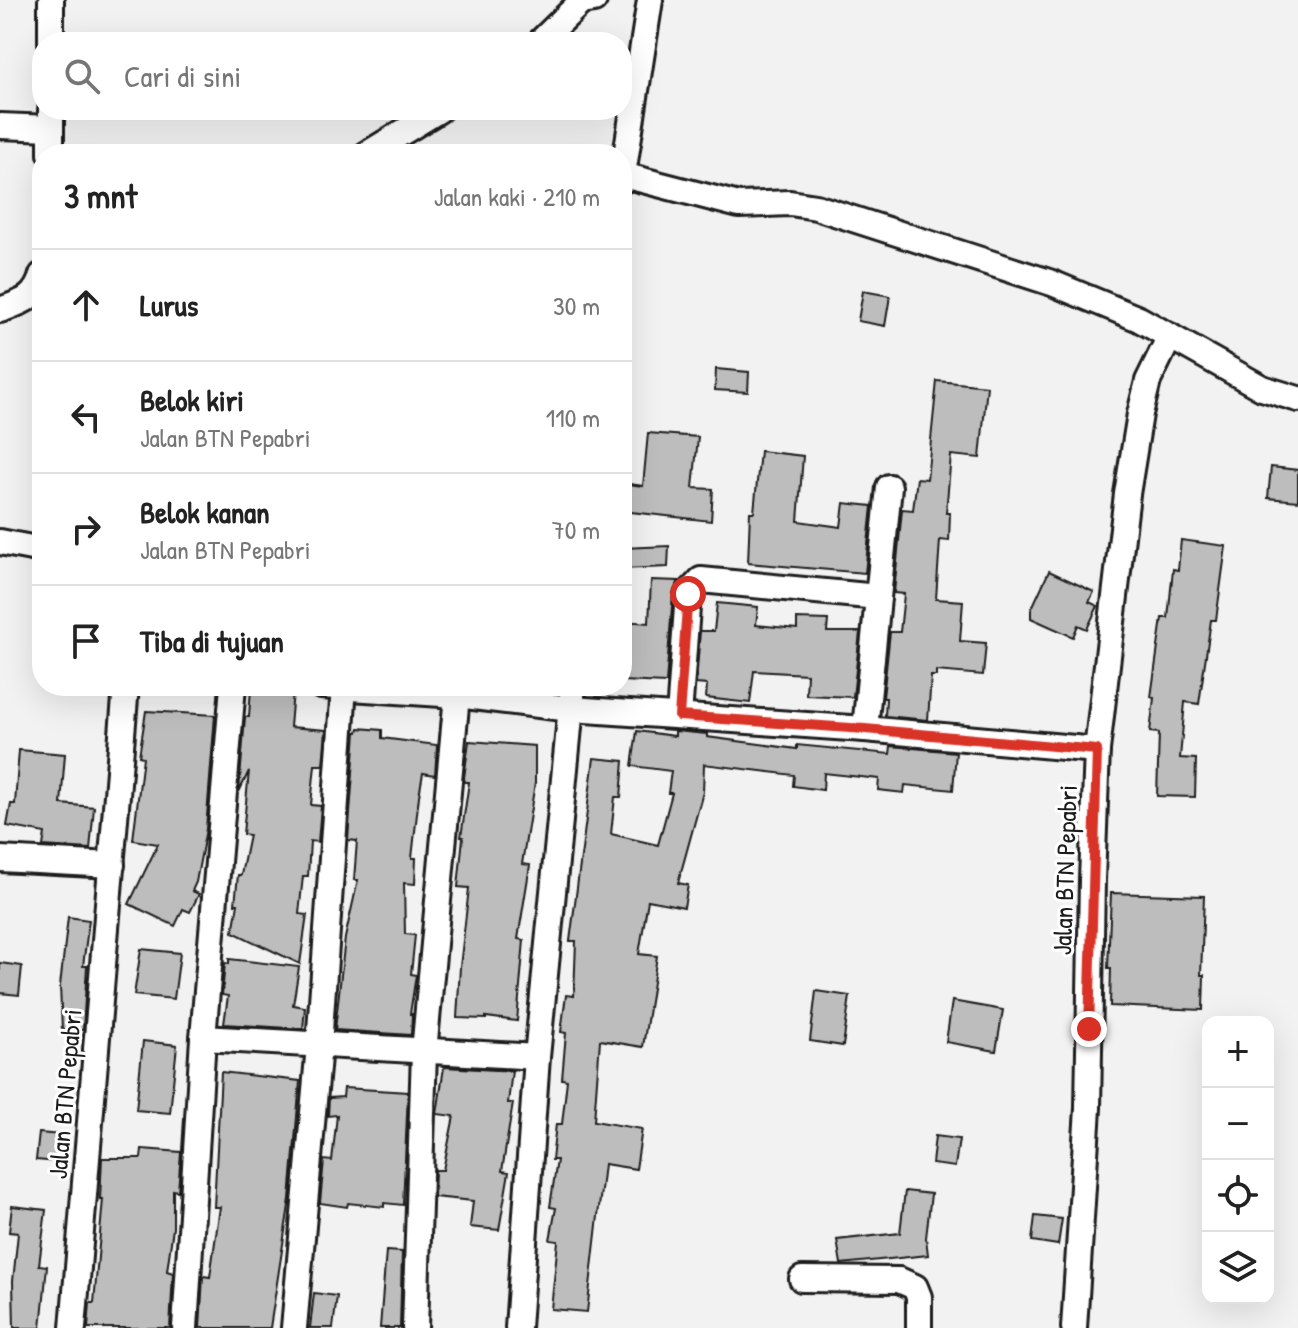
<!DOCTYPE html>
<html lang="id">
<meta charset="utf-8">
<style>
body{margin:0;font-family:"Patrick Hand",sans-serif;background:#f6f6f6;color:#222}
.controls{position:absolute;right:24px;bottom:24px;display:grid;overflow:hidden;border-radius:16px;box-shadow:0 8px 32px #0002}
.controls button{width:72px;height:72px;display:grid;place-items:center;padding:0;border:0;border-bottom:2px solid #e0e0e0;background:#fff;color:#222;font:40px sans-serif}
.stop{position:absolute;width:24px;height:24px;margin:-18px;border:6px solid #d93025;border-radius:50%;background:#fff}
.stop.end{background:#d93025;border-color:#fff;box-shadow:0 2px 8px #0008}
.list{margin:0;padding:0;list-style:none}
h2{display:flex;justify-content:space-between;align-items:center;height:104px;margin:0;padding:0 32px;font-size:34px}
h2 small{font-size:26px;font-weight:400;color:#767676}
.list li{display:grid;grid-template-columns:52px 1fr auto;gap:24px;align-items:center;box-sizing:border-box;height:112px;padding:0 32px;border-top:2px solid #e0e0e0}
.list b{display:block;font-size:30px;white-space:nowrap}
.list p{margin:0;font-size:26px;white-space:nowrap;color:#767676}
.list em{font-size:26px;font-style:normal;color:#767676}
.icon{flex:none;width:44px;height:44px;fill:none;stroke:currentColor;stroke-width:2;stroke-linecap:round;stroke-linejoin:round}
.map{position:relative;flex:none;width:1298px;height:1328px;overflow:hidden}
.search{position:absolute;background:#fff;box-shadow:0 8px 32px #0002;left:32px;top:32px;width:600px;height:88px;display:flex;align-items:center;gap:20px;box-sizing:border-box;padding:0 28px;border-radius:32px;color:#767676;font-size:30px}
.panel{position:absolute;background:#fff;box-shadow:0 8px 32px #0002;left:32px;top:144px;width:600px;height:552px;border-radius:32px}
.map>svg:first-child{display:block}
.building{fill:#bdbdbd;stroke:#1c1c1c;stroke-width:2}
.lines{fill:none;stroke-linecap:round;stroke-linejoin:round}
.minor-casing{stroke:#1c1c1c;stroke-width:30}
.minor{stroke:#fff;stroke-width:24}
.route{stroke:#d93025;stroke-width:10}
.labels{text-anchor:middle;stroke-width:6;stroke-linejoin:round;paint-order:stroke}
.street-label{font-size:26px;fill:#1c1c1c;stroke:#fff}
</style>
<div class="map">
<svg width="1298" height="1328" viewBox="0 0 1298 1328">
<rect width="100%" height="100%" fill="#f2f2f2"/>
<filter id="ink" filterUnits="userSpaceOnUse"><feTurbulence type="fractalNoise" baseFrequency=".0125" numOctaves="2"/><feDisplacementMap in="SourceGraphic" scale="16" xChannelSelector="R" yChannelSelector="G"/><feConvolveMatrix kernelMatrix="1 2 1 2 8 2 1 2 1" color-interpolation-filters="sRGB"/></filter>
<g filter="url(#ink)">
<!-- building -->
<g class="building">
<path d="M863,291L890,296L885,326L858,321Z"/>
<path d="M716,369L749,372L748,392L715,390Z"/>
<path d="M937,381L987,386L980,458L951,455L946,513H950L949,541L940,540L936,599L963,601L960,641L986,643L983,675L936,671V676H931L928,720L885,716L886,698H883L890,632H900L904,594L894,593L902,509L913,510L917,478L927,479Z"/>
<path d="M648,433L698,437L693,488L713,489L711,521L622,511V483L643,486Z"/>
<path d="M760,451L803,456L798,521L841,527L844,503L872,506L865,573L748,563L750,512H754Z"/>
<path d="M1271,467L1298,470V501L1268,498Z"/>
<path d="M1181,540L1226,546L1216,620H1211L1199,704L1185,702L1180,758L1196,759L1195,797L1157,796L1159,733L1150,732L1154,698L1151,697L1162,618H1168L1173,569L1178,570Z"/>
<path d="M669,546L668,567L622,569V548Z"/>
<path d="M1049,571L1094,592L1089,602L1098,606L1087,629L1078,625L1073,637L1031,618V610Z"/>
<path d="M651,580L679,581L673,593L666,683L622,681V621L649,623Z"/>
<path d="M717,603L758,607L756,625L797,629V619L828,620L827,632H860L853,697L806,695L807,674L754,671L750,703L706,698L707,685L696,684L700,631H714Z"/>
<path d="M251,688L293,691L290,727L326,730L323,765H315L311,805L321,806L318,842L310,841L308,876H303L299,914L307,915L300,964L233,932L238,904H235L238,875H241L249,835L243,834L249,771L239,792L245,717H249Z"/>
<path d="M146,711L215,715L206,829L196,882L192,891L199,894L190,912L183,909L175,926L129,904L158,844L133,840L143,757L139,756Z"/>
<path d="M359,728L382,730V738L437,745L435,775L423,773L419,796L412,858H416L415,884L404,883L405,934L415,935L411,974L416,975L410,1014H412L411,1035L335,1030L345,938L358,880H354L357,841L348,840L356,732H358Z"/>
<path d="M637,731L675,736V731L707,734V737L797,749V745L890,754L891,746L956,752L953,790L905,785L904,793L878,790L879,779L824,773L823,790L793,786L794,775L704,764L703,792L678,883L688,885L684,907L648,900L639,954L657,956L643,1047L600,1040L594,1121L642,1129L636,1169L604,1164L587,1312L551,1309L558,1241L550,1240L556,1208L550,1207L557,1160H552L556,1124H562L567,1080L562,1079L566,1033L561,1032L566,995L574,996L576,941H570L594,758L624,761L621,797H615L611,834L658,845L672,793H668L671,771L632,766Z"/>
<path d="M469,741L535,746V783L522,864L530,865L518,939L524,940L517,1021L486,1017V1019L457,1018L460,967L469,888L458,887L463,837H461L469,782H465L464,778Z"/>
<path d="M19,750L65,754L61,804L94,807L90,849L43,846L45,833L7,826L11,804H15Z"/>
<path d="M1111,893L1204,896L1201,975H1204L1203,1010L1110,1006L1111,968H1108Z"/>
<path d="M68,917L89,920L83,966H87L83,1030H62L60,986Z"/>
<path d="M141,949L180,953L174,999L134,995Z"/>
<path d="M229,959L299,967L293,1005L305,1007L303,1029L224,1024L228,996L222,995L225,963L229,964Z"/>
<path d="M0,963L22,966L19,995L0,993Z"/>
<path d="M816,991L850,996L843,1046L810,1041Z"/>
<path d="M952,1001L1003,1010L996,1051L946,1042Z"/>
<path d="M143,1041L177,1045L170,1113L136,1110Z"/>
<path d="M444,1067L512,1071L508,1103H513L502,1171L509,1172L499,1230L470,1227L473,1201L434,1197L435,1170H443L454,1116L437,1114Z"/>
<path d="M221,1072L300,1081L290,1199L270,1328H200L203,1276L210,1277L220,1207H214Z"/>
<path d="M344,1088L408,1092L403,1205L384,1203V1207L348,1203L347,1207L320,1203L324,1160L332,1161L337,1115L328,1116L329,1098L343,1097Z"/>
<path d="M39,1133L60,1135L58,1162L36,1160Z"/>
<path d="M935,1136L959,1139L955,1167L932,1164Z"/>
<path d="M142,1149L181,1152L178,1191L173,1190V1228L167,1271L173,1273L170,1328H88L90,1303H94L103,1199H100L102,1158H141Z"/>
<path d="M905,1191L931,1194L926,1238L928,1255L841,1264L837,1240L900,1233Z"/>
<path d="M12,1206L46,1210L39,1265L47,1266L41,1328H14L13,1281L18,1233L9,1232Z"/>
<path d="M1035,1216L1062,1219L1058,1245L1032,1241Z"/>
<path d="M386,1251L402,1252L400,1328H380Z"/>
<path d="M314,1293L337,1296L333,1328H310Z"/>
</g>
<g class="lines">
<!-- minor casing -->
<g class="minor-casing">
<g id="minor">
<path d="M51,0V42"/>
<path d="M540,42L581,2L594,0"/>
<path d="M0,126L51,128"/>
<path d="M51,154V110"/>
<path d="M367,154L439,110"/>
<path d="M623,175L739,205L790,203L816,207L1052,283L1139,319L1262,388L1298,399"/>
<path d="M622,181L650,0"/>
<path d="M0,310C22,302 36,299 42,275"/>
<path d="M0,542L42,550"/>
<path d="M321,686L457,695L571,709L865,729L1097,750L1092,880L1088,1108L1074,1328"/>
<path d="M679,716L688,594L701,580L878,597"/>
<path d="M865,729L889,487"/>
<path d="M1097,750L1127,494L1140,414L1148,381L1170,336"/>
<path d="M0,859L112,865"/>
<path d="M203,1038L537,1057"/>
<path d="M802,1279L899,1280L915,1287L919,1297V1328"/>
<path d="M73,1328L126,686"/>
<path d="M185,1328L203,1038L233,686"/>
<path d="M294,1328L319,1045L344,686"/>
<path d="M415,1328L424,1052L457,695"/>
<path d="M518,1328L537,1057L573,686"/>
</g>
</g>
<!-- minor -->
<use href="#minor" class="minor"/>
</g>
</g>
<g class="lines" filter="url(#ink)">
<!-- route -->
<path class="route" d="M688,594L679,716L865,729L1097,750L1089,1029"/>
</g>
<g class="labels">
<!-- street labels -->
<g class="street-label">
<text transform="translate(1065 870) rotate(-88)" y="9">Jalan BTN Pepabri</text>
<text transform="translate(65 1094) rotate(-85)" y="9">Jalan BTN Pepabri</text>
</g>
</g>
</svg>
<div class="controls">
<button>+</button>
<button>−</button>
<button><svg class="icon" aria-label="locate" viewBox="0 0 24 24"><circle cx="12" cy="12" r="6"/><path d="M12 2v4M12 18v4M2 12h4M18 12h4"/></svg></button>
<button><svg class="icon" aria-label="layers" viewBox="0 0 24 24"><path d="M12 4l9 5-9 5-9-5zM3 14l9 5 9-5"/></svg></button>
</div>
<div class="stop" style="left:688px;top:594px"></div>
<div class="stop end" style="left:1089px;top:1029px"></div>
<div class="search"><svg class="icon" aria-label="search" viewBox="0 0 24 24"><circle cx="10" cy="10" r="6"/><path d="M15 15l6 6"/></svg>Cari di sini</div>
<section class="panel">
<h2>3 mnt<small>Jalan kaki · 210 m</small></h2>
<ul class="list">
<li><svg class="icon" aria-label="ahead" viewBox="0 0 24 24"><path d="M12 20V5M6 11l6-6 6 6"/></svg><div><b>Lurus</b></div><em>30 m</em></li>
<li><svg class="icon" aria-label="left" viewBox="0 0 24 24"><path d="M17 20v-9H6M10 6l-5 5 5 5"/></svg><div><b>Belok kiri</b><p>Jalan BTN Pepabri</p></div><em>110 m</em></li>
<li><svg class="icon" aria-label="right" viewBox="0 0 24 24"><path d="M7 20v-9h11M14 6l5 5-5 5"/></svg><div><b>Belok kanan</b><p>Jalan BTN Pepabri</p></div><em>70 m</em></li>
<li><svg class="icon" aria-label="arrive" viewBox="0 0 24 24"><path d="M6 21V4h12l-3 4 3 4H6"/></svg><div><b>Tiba di tujuan</b></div></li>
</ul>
</section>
</div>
